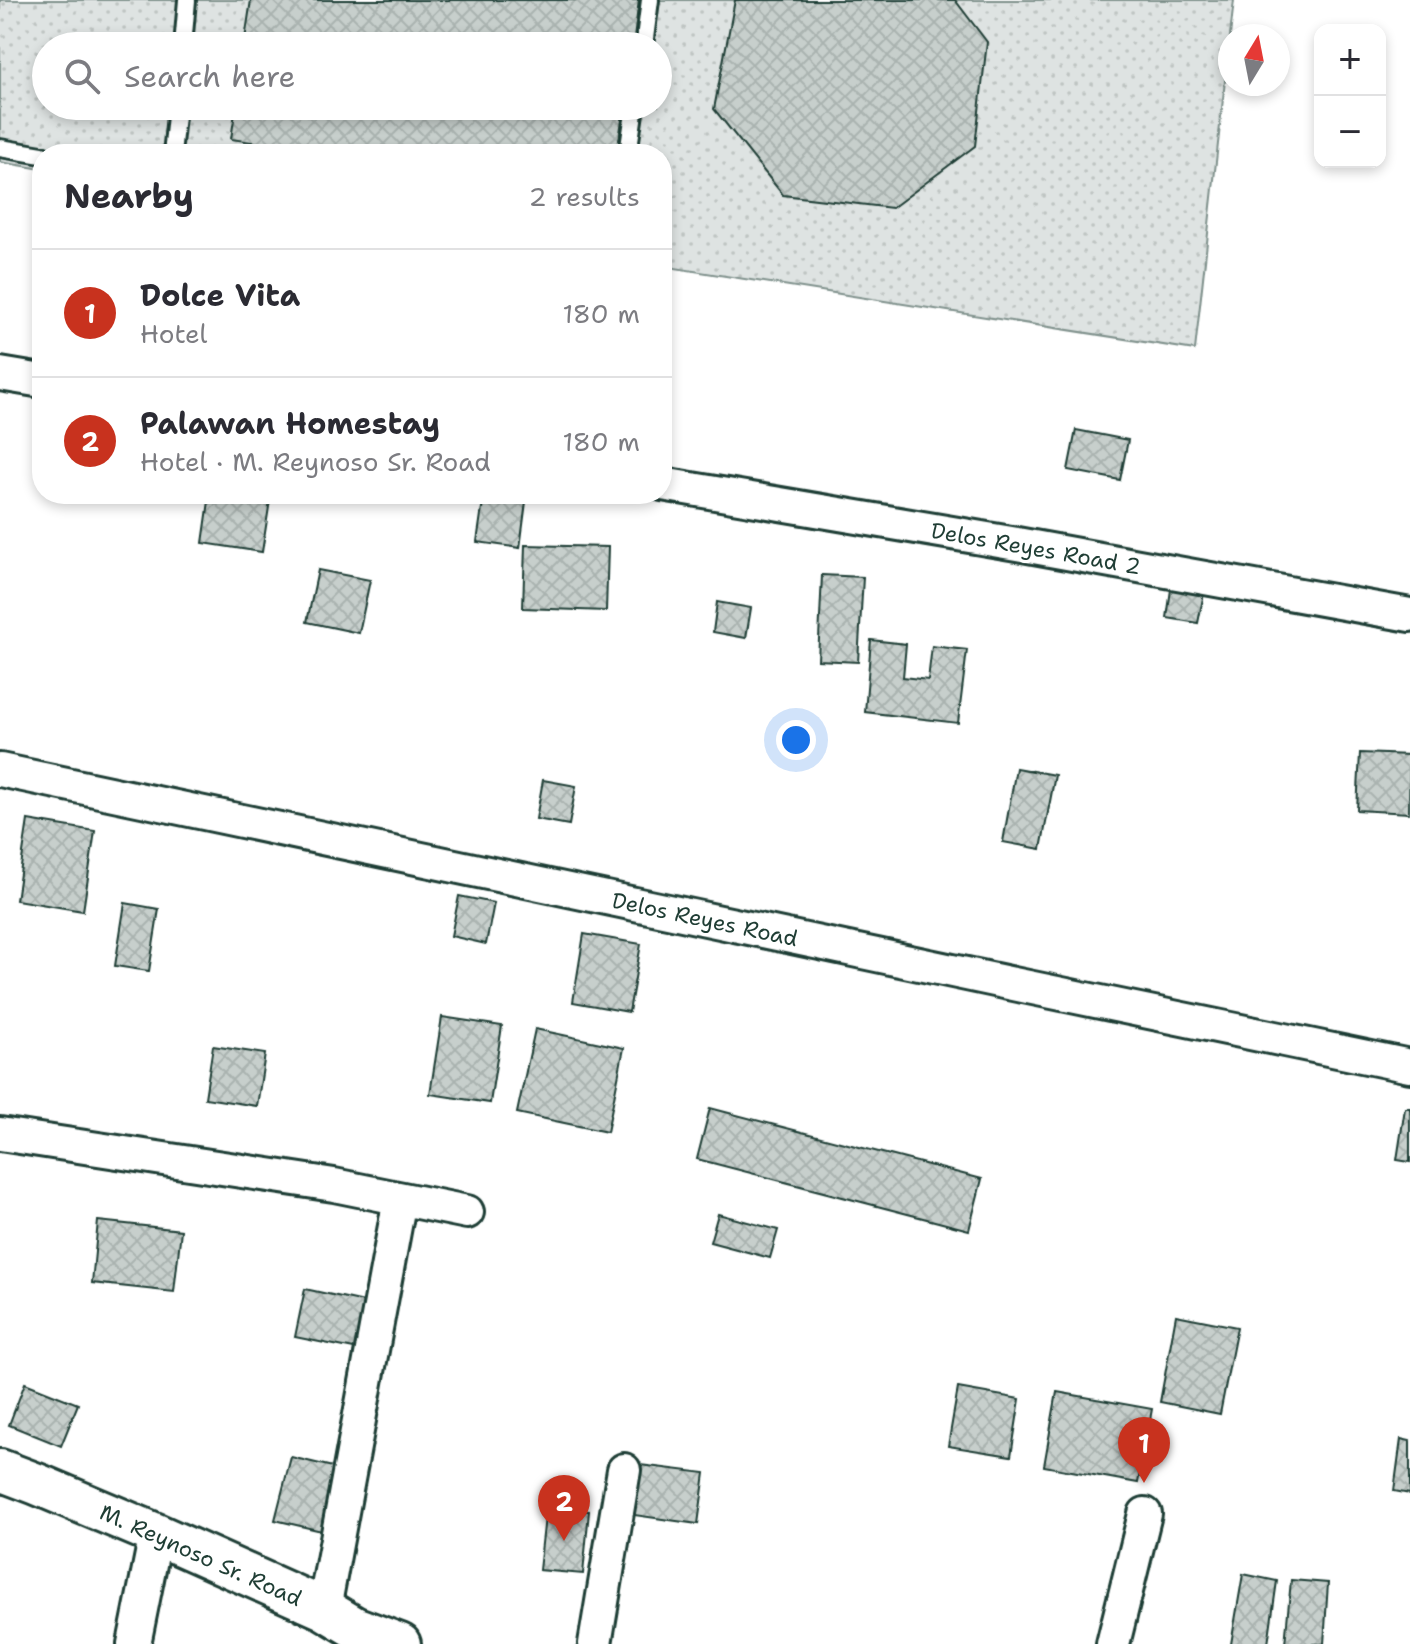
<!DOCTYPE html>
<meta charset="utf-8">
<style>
body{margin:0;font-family:"Shantell Sans",sans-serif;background:#f7f7f7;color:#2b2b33}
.controls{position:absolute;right:24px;top:24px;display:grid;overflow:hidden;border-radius:16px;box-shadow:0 4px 12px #0003}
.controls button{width:72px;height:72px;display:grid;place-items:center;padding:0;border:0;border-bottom:2px solid #e1e1e2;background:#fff;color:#2b2b33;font:40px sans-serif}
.compass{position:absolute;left:1218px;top:24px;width:72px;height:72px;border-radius:50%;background:#fff;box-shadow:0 4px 12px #0003;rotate:10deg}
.you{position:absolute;left:796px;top:740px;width:28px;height:28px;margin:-20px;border:6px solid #fff;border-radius:50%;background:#1a73e8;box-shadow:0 0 0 12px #1a73e833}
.badge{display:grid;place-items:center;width:52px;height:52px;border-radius:50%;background:#c8321e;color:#fff;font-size:26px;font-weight:700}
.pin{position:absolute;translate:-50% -66px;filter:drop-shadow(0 2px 4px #0008)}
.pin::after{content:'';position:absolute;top:42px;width:28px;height:24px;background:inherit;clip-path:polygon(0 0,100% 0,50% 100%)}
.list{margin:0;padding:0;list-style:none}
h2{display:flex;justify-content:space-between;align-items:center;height:104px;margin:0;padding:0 32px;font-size:34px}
h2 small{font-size:26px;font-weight:400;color:#7c7c81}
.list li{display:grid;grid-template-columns:52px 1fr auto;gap:24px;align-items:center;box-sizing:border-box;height:128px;padding:0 32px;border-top:2px solid #e1e1e2}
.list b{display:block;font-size:30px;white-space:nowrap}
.list p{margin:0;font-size:26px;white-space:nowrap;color:#7c7c81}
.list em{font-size:26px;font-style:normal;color:#7c7c81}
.icon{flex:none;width:44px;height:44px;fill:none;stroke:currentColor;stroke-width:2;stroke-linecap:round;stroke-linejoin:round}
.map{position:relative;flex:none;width:1410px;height:1644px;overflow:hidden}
.search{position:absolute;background:#fff;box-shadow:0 4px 12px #0003;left:32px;top:32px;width:640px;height:88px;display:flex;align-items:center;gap:20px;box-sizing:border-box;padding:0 28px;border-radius:44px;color:#7c7c81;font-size:30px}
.panel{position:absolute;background:#fff;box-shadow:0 4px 12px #0003;left:32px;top:144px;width:640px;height:360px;border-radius:32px}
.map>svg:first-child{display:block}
.park{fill:url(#park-dots);stroke:#7e908b;stroke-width:2;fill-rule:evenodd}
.building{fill:url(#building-cross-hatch);stroke:#1f3d34;stroke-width:2}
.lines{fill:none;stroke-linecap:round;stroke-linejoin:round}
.service-casing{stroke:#1f3d34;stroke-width:22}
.minor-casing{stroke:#1f3d34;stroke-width:38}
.tertiary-casing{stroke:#1f3d34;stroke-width:46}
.service{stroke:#fff;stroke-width:16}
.minor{stroke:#fff;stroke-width:32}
.tertiary{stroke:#fff;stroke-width:40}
.labels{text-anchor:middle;stroke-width:6;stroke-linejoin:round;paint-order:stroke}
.street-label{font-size:22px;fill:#1f3d34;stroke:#fff}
</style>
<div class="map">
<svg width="1410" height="1644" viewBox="0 0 1410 1644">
<defs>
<pattern id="park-dots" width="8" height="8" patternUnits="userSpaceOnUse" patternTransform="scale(2)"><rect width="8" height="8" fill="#dee3e2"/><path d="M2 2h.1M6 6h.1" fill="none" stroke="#bec4c2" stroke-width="1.8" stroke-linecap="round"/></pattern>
<pattern id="building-cross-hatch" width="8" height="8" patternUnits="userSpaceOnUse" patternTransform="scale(2)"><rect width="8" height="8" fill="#c7cfcc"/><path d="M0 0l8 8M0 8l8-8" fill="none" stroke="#aab3b0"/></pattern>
</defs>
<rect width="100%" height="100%" fill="#fff"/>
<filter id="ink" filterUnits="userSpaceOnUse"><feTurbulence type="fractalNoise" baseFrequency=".0125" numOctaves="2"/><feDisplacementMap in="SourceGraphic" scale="16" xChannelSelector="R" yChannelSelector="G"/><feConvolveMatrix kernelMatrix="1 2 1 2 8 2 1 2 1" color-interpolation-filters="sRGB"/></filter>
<g filter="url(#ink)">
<!-- park -->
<path class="park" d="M0,0H1234L1195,350L662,266V154H42V169L0,162ZM46,46H658V106H46Z"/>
<!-- building -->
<g class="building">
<path d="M251,0H639L633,46H244Z"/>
<path d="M735,0H955L987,42L975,146L892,208L783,195L714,109Z"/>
<path d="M236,106H624L617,154H334L231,139Z"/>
<path d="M1076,430L1128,440L1120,480L1068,470Z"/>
<path d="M210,494H271L262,552L203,543Z"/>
<path d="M484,494H527L520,548L477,542Z"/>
<path d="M525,545L608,547L606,611L523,608Z"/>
<path d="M318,570L370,580L359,633L307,622Z"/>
<path d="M822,575L863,577L858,662L818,660Z"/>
<path d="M1172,582L1205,588L1198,623L1167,618Z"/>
<path d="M717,602L751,608L746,638L713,632Z"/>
<path d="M871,640L906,644L903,677L928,680L932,646L967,650L958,723L865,712Z"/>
<path d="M1360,753L1410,755L1409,813L1357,810Z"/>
<path d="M1016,768L1055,775L1041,849L1003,842Z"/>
<path d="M543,780L576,786L569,825L536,819Z"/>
<path d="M28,820L95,831L83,911L16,900Z"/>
<path d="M459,896L494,903L486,944L451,936Z"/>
<path d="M125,903L159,909L149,971L115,966Z"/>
<path d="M584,934L641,944L629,1012L573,1002Z"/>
<path d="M442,1017L502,1026L490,1103L430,1094Z"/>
<path d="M535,1029L624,1048L607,1132L517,1113Z"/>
<path d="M213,1046L265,1054L257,1106L205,1098Z"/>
<path d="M710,1108L982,1179L969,1230L697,1159Z"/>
<path d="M1405,1108H1410V1162L1397,1160Z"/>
<path d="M718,1214L778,1230L770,1258L710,1242Z"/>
<path d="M98,1221L181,1230L174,1292L92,1283Z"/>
<path d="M305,1289L369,1303L359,1350L295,1337Z"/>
<path d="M1176,1315L1237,1327L1220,1414L1160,1402Z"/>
<path d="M25,1383L78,1404L61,1446L9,1425Z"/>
<path d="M958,1388L1020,1399L1011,1456L948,1446Z"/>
<path d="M1057,1392L1152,1409L1138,1483L1044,1466Z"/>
<path d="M1401,1439L1410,1441V1494L1394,1491Z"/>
<path d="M291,1457L341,1469L326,1532L275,1520Z"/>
<path d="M640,1465L705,1473L698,1524L634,1515Z"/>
<path d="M546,1508L589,1511L583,1574L539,1570Z"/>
<path d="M1243,1574L1277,1581L1268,1644H1231Z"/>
<path d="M1291,1580L1328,1583L1324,1644H1285Z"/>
</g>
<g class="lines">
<!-- service casing -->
<g class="service-casing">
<g id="service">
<path d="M183,46L187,0"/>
<path d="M644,46L650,0"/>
<path d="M0,148L42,155"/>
<path d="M172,154L177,106"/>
<path d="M628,154L635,106"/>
</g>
</g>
<!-- minor casing -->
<g class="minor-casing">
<g id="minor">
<path d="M0,374L42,381"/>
<path d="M662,484L1017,544L1410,615"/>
<path d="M0,770L1028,987L1410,1066"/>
<path d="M0,1134L334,1185L467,1212"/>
<path d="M324,1609L400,1199"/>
<path d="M134,1644L156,1534"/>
<path d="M595,1644L624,1470"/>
<path d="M1113,1644L1145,1514"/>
</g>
</g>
<!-- tertiary casing -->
<g class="tertiary-casing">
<path id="tertiary" d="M0,1470L37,1484L156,1534L324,1609L354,1627L400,1644"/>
</g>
<!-- service -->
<use href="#service" class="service"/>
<!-- minor -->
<use href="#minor" class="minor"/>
<!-- tertiary -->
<use href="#tertiary" class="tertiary"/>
</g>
</g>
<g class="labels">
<!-- street labels -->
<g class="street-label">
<text transform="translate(1036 548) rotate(10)" y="8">Delos Reyes Road 2</text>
<text transform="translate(705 919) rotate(12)" y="8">Delos Reyes Road</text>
<text transform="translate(201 1555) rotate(24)" y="8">M. Reynoso Sr. Road</text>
</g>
</g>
</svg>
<div class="controls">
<button>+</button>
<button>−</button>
</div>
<svg class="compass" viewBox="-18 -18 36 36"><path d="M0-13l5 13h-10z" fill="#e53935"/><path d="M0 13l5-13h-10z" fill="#7c7c81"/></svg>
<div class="you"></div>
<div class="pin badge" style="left:1144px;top:1483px">1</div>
<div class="pin badge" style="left:564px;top:1541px">2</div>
<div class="search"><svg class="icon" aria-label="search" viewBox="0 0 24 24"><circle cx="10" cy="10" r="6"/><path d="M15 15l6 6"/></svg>Search here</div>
<section class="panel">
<h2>Nearby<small>2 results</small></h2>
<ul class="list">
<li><span class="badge">1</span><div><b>Dolce Vita</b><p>Hotel</p></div><em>180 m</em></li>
<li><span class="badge">2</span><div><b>Palawan Homestay</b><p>Hotel · M. Reynoso Sr. Road</p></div><em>180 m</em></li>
</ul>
</section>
</div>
